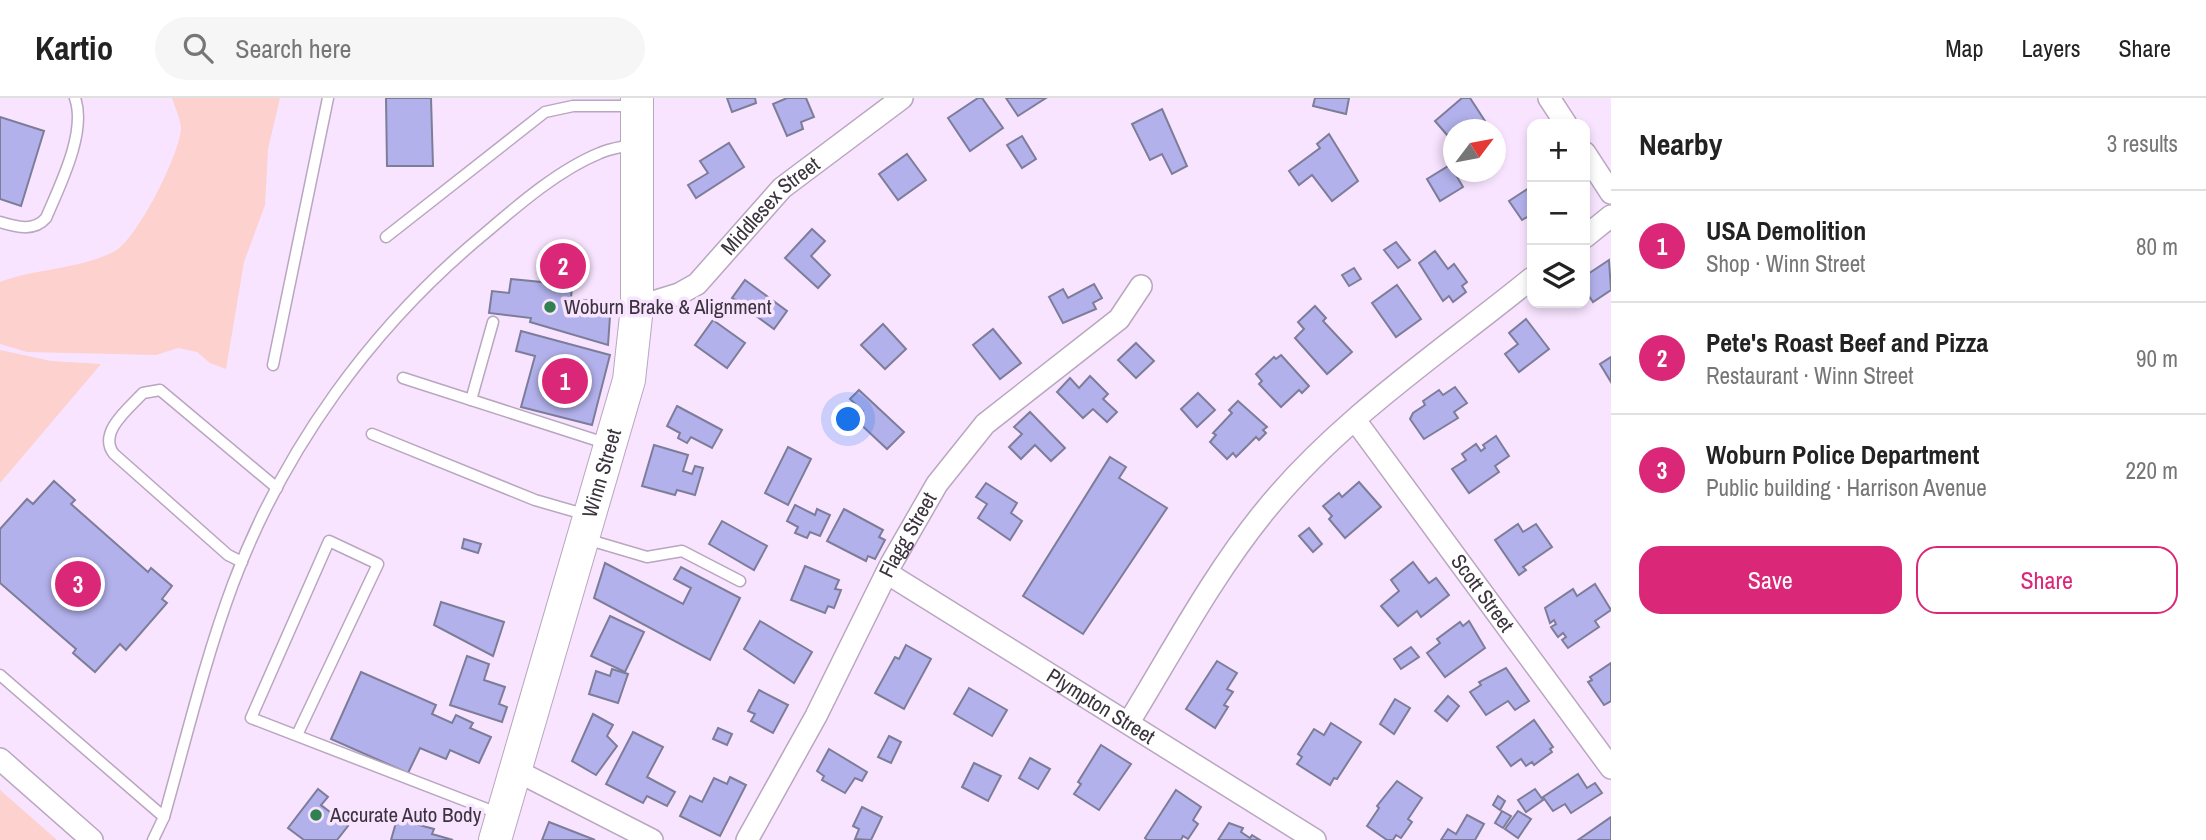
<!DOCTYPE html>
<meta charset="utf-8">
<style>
body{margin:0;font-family:"Archivo Narrow",sans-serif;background:#f6f6f6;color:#222}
.controls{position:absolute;right:21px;top:21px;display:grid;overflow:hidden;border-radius:14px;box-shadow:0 4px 10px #0003}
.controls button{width:63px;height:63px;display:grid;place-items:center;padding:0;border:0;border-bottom:2px solid #e0e0e0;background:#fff;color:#222;font:35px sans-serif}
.compass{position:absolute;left:1443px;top:21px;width:63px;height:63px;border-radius:50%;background:#fff;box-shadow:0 4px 10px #0003;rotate:58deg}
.you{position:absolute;left:849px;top:322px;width:24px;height:24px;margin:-18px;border:5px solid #fff;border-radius:50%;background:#1a73e8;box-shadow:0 0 0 10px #1a73e833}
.badge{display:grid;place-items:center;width:46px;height:46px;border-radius:50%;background:#db2777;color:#fff;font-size:23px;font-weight:700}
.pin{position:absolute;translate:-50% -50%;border:4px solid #fff;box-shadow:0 2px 7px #0006}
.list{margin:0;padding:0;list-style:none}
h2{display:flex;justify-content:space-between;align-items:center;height:91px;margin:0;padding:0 28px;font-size:30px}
h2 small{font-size:23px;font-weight:400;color:#767676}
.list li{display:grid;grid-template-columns:46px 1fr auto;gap:21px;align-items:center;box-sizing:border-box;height:112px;padding:0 28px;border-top:2px solid #e0e0e0}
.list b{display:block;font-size:26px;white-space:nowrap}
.list p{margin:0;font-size:23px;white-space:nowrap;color:#767676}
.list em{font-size:23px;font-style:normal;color:#767676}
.actions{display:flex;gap:14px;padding:21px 28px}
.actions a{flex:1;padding:16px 0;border:2px solid #db2777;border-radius:21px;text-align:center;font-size:24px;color:#db2777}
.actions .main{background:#db2777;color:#fff}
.icon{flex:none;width:38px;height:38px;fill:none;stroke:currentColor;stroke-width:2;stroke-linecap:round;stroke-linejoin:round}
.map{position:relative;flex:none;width:1611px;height:742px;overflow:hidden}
header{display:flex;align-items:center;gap:42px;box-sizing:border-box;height:98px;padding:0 35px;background:#fff;border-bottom:2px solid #e0e0e0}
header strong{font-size:33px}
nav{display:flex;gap:38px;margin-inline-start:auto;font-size:24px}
.search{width:490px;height:63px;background:#f6f6f6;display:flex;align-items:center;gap:18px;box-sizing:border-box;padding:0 24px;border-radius:38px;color:#767676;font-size:26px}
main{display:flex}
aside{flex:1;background:#fff}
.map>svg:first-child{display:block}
.green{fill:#fcd1ce}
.building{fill:#b2b1eb;stroke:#7d7d99;stroke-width:2}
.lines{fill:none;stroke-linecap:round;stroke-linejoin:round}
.service-casing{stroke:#b9a6bf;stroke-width:13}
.minor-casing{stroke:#b9a6bf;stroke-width:24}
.secondary-casing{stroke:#b9a6bf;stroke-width:34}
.service{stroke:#fff;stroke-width:10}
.minor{stroke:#fff;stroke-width:21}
.secondary{stroke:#fff;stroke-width:32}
.poi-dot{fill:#318050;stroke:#f8e4ff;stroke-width:2.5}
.labels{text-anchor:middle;stroke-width:7;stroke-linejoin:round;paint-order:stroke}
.street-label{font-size:21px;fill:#3b333d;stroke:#f8e4ff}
.poi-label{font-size:21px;fill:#3b333d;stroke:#f8e4ff;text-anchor:start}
</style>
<header>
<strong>Kartio</strong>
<div class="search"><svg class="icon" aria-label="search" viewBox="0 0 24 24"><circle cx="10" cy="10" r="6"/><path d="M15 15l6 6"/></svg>Search here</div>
<nav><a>Map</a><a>Layers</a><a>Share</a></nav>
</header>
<main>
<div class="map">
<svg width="1611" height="742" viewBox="0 0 1611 742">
<rect width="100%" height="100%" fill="#f8e4ff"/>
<!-- green -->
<g class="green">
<path d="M172,0H280L268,51L265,107L244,164L226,271L210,265L197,254L178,250L156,257L27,254L0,246V184C36,170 79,172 115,153C137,141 179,58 181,31C181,22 175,9 172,0Z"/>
<path d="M0,252L51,263L101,266L0,385Z"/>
<path d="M0,692L57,742H0Z"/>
</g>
<!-- building -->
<g class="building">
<path d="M386,0H431L433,68H387Z"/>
<path d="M727,0H755L756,5L732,14Z"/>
<path d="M787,0H806L814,19L801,24L803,31L787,38L773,6Z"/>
<path d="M978,0H982L1003,30L970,53L948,20Z"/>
<path d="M1006,0H1046L1018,18Z"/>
<path d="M1315,0H1349L1346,16L1313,8Z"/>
<path d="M1462,0H1470L1485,23L1473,32H1454V45L1435,23Z"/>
<path d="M1162,11L1187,68L1172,76L1162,56L1150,62L1132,26Z"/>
<path d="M0,19L44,33L21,108L0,101Z"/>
<path d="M1329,36L1358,83L1332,103L1312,77L1299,87L1289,73L1320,50L1317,46Z"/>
<path d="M1022,38L1036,61L1022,70L1007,47Z"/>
<path d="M729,45L744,69L696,100L688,87L708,75L700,63Z"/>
<path d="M907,56L926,82L898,102L879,76Z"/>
<path d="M1450,67L1463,89L1440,103L1427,81Z"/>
<path d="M1532,88V116L1522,122L1509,103Z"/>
<path d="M812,131L825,143L811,158L830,177L818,190L785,160Z"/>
<path d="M1396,144L1410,162L1398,170L1384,152Z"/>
<path d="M550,149L580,152L576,187L546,185Z"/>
<path d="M1435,153L1448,171L1454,166L1467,184L1462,188L1466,194L1453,204L1449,198L1443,203L1419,165Z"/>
<path d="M1609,162L1611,192L1593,204L1585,192V178Z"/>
<path d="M1354,170L1361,181L1349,188L1342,177Z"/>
<path d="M511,181L572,187L571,201L611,204L608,247L530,224L531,220L489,215L492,193L509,195Z"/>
<path d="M745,182L787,213L774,231L748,212L744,216L732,207L736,202L732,200Z"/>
<path d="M1094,186L1102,200L1093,205L1096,211L1063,225L1049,199L1063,191L1068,200Z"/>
<path d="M1397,187L1421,221L1396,239L1372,205Z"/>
<path d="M1315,208L1326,220L1323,223L1352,254L1327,276L1295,240L1304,231L1298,224Z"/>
<path d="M1526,221L1549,251L1519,274L1505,256L1518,246L1509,235Z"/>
<path d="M713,222L745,245L727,270L695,247Z"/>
<path d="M883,226L906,251L885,271L861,247Z"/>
<path d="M993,231L1021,265L1000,281L973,247Z"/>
<path d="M521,233L610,257L592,327L521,309L535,258L516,253Z"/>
<path d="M1136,245L1154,263L1136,280L1118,262Z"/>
<path d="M1281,257L1309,288L1302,295L1299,292L1281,309L1259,286L1262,283L1256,276L1274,259L1276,261Z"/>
<path d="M1611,259V284L1600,266Z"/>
<path d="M1090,278L1108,296L1103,301L1117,314L1107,324L1093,311L1083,320L1057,294L1070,280L1079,290Z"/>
<path d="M1455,289L1467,305L1454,314L1458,320L1424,341L1410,321L1413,315L1425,307L1423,303L1439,292L1443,297Z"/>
<path d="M859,292L904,334L887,351L855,321L863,313L850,301Z"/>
<path d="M1198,295L1215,312L1197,329L1181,311Z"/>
<path d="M1238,303L1267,329L1263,332L1266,335L1259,342L1256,339L1236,359L1233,355L1227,361L1210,344L1216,337L1213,335L1232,315L1229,312Z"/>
<path d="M677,308L722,332L712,350L691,339L687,345L678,340L680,335L667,328Z"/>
<path d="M1030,314L1065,350L1051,363L1035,347L1021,361L1009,349L1022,336L1014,329Z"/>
<path d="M1496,338L1509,358L1495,368L1499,374L1469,395L1452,371L1466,362L1462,356L1476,346L1481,353L1485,350L1483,347Z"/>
<path d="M654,347L688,357L683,373L692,376L695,368L703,370L695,397L677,392L675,397L642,388Z"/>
<path d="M788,349L811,361L788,407L765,395Z"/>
<path d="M1110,359L1126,369L1119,380L1167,410L1083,536L1023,498Z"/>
<path d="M54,383L75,402L71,406L148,474L151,470L172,488L162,501L167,505L126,552L120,546L95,574L73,555L76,551L0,485V431L27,401L33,406Z"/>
<path d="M1359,384L1381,409L1345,440L1329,421L1332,418L1323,408L1339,395L1342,399Z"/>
<path d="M986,385L1017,405L1011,415L1022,423L1010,442L978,420L987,406L976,399Z"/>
<path d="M795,407L815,417L817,411L830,417L820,438L810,434L807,440L795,435L798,429L787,423Z"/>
<path d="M844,411L883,432L879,439L885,442L875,461L868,458L866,463L827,443Z"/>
<path d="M722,423L767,448L754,472L709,446Z"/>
<path d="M1518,426L1523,434L1536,426L1552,449L1523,469L1526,472L1519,477L1495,442Z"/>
<path d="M1309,430L1322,446L1313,454L1299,438Z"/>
<path d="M464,441L481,446L478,455L462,450Z"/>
<path d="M1413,464L1429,485L1436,480L1449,497L1421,519L1417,513L1398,528L1381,508L1399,493L1391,482Z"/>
<path d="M605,465L683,506L691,490L674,481L681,469L740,500L710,562L594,500Z"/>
<path d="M805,468L839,482L835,491L841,492L834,510L828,508L825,515L791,502Z"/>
<path d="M1595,486L1611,512L1595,523L1599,529L1568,550L1562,542L1566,539L1563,535L1558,539L1551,529L1556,526L1554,522L1550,525L1545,510L1573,491L1577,498Z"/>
<path d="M441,504L504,524L493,558L434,527Z"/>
<path d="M610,518L644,534L625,574L591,558Z"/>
<path d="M760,523L812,554L794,585L744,551Z"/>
<path d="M1469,523L1485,550L1445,579L1427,555L1440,545L1437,541L1460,524L1463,528Z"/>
<path d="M906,547L931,561L904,611L875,595L895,559L899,561Z"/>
<path d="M1411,549L1419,559L1401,571L1394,561Z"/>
<path d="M467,558L489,566L484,582L505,589L499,606L507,609L502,624L450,607Z"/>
<path d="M1217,563L1237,575L1227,591L1233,594L1224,607L1228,609L1215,630L1186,611Z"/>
<path d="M1611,565V603L1604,607L1588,584L1592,582L1590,579Z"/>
<path d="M1506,570L1529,603L1515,612L1508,603L1486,617L1470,594L1481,587L1479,584Z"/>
<path d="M612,571L628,576L618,605L589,596L596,573L610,578Z"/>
<path d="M361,574L436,607L432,616L452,625L456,617L473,625L470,630L491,639L479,665L450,652L446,661L420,650L408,675L331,641Z"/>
<path d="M969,590L1007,612L992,638L954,616Z"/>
<path d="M759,592L788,607L773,635L751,623L755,616L748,613Z"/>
<path d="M1448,598L1459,608L1447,623L1435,613Z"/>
<path d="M1395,601L1410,610L1394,636L1380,626Z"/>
<path d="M593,616L613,627L607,638L617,648L596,677L572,663Z"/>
<path d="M1534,622L1553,649L1550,651L1552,654L1534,667L1532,664L1526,668L1521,661L1511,668L1497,649Z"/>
<path d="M1331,625L1361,644L1337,681L1334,680L1330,687L1297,666L1302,659L1298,656L1314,631L1324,637Z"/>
<path d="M718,630L732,636L727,647L713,641Z"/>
<path d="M633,634L663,649L647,679L675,694L667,708L647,698L643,705L606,686Z"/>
<path d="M889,638L901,644L891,665L878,659Z"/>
<path d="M1101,647L1131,666L1099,712L1074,696L1081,686L1078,684Z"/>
<path d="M829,651L867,674L862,683L855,680L845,695L822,682L824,678L817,673Z"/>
<path d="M1030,660L1050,671L1038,691L1019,680Z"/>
<path d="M974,665L1001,678L988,703L962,689Z"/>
<path d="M1578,676L1587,690L1595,685L1602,695L1571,715L1565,706L1553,713L1543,699Z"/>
<path d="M730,679L746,687L720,738L680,718L690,698L702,704L714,680L727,686Z"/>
<path d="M1397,683L1422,700L1408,721L1412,724L1401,740L1396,737L1393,742H1387L1367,728L1379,710L1377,708Z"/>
<path d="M318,691L328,699L321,707L348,728L337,742H304L288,730Z"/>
<path d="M1535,691L1543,702L1526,714L1518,702Z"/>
<path d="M1176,692L1201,709L1193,722L1198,726L1188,741L1183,738L1181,742H1147L1145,740Z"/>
<path d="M1498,698L1505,703L1500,712L1493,707Z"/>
<path d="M862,709L882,719L871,742L855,741L859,731L853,728Z"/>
<path d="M1502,713L1511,718L1503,730L1495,725Z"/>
<path d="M1518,713L1531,721L1518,740L1505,731Z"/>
<path d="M1467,717L1484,726L1475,742H1441L1448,731L1456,736Z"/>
<path d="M1611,719V742H1578Z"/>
<path d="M397,721L434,731L432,736L453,742H391Z"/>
<path d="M549,724L595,742H542Z"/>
<path d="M1229,725L1243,730L1241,734L1250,740L1252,737L1260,742H1218Z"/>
</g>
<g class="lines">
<!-- service casing -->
<g class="service-casing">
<g id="service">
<path d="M0,124C16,129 34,134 46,120C60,87 87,34 75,0"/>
<path d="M386,139L545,14L573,8H634"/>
<path d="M273,267L328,0"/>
<path d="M403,280L608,346"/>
<path d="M471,302L493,224"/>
<path d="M372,336L535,402L587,417"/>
<path d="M586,441L647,459L682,453L740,483"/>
<path d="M242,464L228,457L114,356C97,335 129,310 143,295L160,292L277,390"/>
<path d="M0,577L164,719"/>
<path d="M297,637L378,466L329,443L251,620L500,716"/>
<path d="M153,742L164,719C186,641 205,561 233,486C284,350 372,229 483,137C517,108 558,72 600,55C611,50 624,49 635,46"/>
</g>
</g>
<!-- minor casing -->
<g class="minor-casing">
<g id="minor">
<path d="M1549,0L1566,26"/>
<path d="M1585,55L1611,95"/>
<path d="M1585,139L1611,118"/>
<path id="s1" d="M637,209L679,196L697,186L782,90L902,0"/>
<path id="s2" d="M1355,322L1611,670"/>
<path id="s3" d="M887,475L1315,742"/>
<path d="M1129,624C1172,554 1212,478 1264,414C1338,322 1441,254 1532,180"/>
<path d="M0,661L92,742"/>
<path d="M515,672L652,742"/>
<path id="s4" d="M747,742L816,618L891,466L937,386L985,326L1119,221L1141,188"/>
</g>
</g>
<!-- secondary casing -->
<g class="secondary-casing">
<g id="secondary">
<path id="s5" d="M495,742L629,282L637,209V0"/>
</g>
</g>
<!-- service -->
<use href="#service" class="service"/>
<!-- minor -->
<use href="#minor" class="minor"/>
<!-- secondary -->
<use href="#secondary" class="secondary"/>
</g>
<!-- markers -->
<g class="poi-dot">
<circle cx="550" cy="209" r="7"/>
<circle cx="316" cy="717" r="7"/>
</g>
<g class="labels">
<!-- street labels -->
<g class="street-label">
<text dy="7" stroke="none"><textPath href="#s1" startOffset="172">Middlesex Street</textPath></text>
<text dy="7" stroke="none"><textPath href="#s5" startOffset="382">Winn Street</textPath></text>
<text dy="7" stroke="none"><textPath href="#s4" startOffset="345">Flagg Street</textPath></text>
<text dy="7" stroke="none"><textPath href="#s2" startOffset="215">Scott Street</textPath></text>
<text dy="7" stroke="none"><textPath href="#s3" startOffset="252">Plympton Street</textPath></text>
</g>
<!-- poi labels -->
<g class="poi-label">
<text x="564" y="216">Woburn Brake &amp; Alignment</text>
<text x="330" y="724">Accurate Auto Body</text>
</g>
</g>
</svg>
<div class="controls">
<button>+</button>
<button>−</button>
<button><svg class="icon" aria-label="layers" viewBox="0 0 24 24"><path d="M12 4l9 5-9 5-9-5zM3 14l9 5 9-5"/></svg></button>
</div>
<svg class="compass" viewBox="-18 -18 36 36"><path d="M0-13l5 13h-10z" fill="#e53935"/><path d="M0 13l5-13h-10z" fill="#767676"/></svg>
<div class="you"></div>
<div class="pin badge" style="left:565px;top:283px">1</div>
<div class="pin badge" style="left:563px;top:168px">2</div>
<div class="pin badge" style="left:78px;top:486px">3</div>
</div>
<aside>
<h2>Nearby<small>3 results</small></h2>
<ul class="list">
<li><span class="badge">1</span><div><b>USA Demolition</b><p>Shop · Winn Street</p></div><em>80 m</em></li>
<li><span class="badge">2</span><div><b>Pete's Roast Beef and Pizza</b><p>Restaurant · Winn Street</p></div><em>90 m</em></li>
<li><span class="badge">3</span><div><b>Woburn Police Department</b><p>Public building · Harrison Avenue</p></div><em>220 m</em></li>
</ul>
<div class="actions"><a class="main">Save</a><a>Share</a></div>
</aside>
</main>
